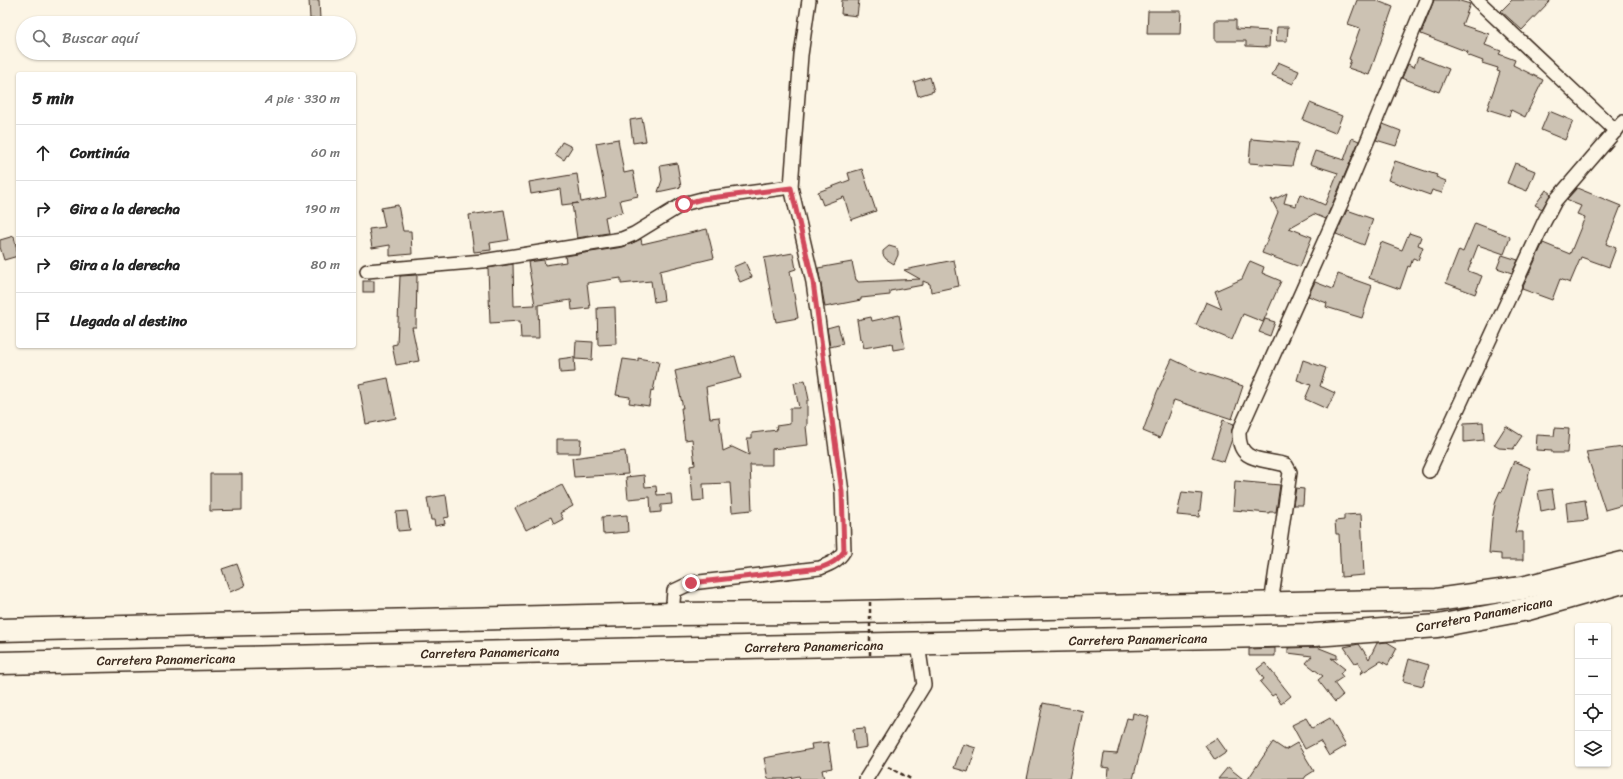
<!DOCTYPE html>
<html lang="es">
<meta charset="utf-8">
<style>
body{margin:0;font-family:Sriracha,sans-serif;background:#f6f6f6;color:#222}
.controls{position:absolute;right:12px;bottom:12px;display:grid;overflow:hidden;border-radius:4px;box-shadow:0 1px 3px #0004}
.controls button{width:36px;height:36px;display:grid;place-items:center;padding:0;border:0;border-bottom:1px solid #e0e0e0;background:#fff;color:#222;font:20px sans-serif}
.stop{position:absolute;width:12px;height:12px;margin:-9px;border:3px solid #d1495b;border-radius:50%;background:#fff}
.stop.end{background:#d1495b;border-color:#fff;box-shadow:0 1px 4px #0008}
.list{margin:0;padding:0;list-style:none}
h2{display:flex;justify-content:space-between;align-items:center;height:52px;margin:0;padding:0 16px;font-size:17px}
h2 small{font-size:13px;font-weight:400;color:#767676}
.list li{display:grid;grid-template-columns:26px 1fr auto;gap:12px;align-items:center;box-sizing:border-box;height:56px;padding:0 16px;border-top:1px solid #e0e0e0}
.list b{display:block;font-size:15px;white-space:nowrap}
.list em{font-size:13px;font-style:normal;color:#767676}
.icon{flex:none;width:22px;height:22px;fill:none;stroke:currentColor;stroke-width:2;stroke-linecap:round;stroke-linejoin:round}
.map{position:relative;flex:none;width:1623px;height:779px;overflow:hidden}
.search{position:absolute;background:#fff;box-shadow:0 1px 3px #0004;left:16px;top:16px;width:340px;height:44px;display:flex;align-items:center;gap:10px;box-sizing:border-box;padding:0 14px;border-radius:22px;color:#767676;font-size:15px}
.panel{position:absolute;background:#fff;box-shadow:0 1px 3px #0004;left:16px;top:72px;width:340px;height:276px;border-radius:4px}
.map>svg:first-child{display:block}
.building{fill:#ccc2b3;stroke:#3b2a1e}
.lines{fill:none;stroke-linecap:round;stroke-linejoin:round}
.street-casing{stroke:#3b2a1e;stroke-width:16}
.highway-casing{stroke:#3b2a1e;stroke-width:25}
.path{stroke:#3b2a1e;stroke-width:2.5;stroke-dasharray:4 3;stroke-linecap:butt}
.street{stroke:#fcf5e5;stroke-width:13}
.highway{stroke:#fcf5e5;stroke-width:22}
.path-bridge{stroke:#3b2a1e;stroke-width:2.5;stroke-dasharray:4 3;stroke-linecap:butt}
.route{stroke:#d1495b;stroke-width:5}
.labels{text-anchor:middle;stroke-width:3.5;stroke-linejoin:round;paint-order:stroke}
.street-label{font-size:13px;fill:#3b2a1e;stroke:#fcf5e5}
</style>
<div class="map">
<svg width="1623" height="779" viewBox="0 0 1623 779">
<rect width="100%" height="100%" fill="#fcf5e5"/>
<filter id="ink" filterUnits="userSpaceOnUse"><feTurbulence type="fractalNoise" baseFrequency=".025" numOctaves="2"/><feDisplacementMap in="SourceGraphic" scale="8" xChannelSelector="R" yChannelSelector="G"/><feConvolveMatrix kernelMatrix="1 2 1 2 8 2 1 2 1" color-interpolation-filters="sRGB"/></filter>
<g filter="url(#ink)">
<!-- building -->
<g class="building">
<path d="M309,0H319L320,19H310Z"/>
<path d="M842,0H859L857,16L841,14Z"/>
<path d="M1357,0H1375L1393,7L1369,75L1348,68L1351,60L1349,59L1360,28L1348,24Z"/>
<path d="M1434,0H1457L1470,4L1462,25L1489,34L1485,45L1501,51L1499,54L1515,60L1513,65L1543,80L1525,117L1511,110L1509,116L1487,109L1500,72L1497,71L1498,68L1482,63L1483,61L1467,55L1468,52L1421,34Z"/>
<path d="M1512,0H1551L1522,30L1501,11Z"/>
<path d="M1148,11H1181L1180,34H1147Z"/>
<path d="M1215,20H1236V29L1270,31L1269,47L1246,46V41H1215Z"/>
<path d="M1277,27H1288L1287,41H1276Z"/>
<path d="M1418,57L1449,69L1439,92L1402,78L1408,64L1414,67Z"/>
<path d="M1278,62L1299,71L1293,84L1272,75Z"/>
<path d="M930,77L934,91L918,96L914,82Z"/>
<path d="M1310,103L1342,116L1335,133L1303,120Z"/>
<path d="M1549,111L1573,121L1565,140L1541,130Z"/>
<path d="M642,118L646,141L633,143L630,120Z"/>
<path d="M1383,124L1401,131L1396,146L1376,140Z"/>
<path d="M1352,138L1359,141L1326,219L1314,214L1289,228L1312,237L1300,267L1262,253L1278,212L1271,199L1273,200L1287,193L1284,203L1296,206L1300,194L1325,205L1338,173L1310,164L1315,151L1344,160Z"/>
<path d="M618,139L624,173L633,171L638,196L620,200L623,212L605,217L608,233L577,238L572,204L578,203L562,205L560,189L531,194L529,182L577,174L581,202L606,197L596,143Z"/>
<path d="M1251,139L1298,143L1292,166L1249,163Z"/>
<path d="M562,142L572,147L564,160L555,154Z"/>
<path d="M1395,161L1437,175L1436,177L1446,181L1442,193L1432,190L1430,195L1388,180Z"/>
<path d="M677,163L681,187L658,192L662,180L660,166Z"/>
<path d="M1515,163L1535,171L1527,191L1507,183Z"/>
<path d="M862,169L876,211L851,220L844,197L823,205L818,192L850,180L848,173Z"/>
<path d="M1577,188L1621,206L1606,244L1616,248L1609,267L1581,257L1570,283L1560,279L1552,300L1522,289L1543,243L1570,254L1585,217L1577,214L1581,206L1566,200Z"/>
<path d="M1546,190L1551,194L1542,209L1535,205Z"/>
<path d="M398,205L403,231H411L412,254L390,256V245L372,248L369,229L385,227L381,208Z"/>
<path d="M504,210L509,240L490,243L491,250L474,252L469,215Z"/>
<path d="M1347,210L1373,219L1364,245L1336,234Z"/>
<path d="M1475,223L1509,236L1510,238L1504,254L1478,245L1468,271L1482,276L1475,294L1446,283L1459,250L1463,252Z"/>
<path d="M707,229L714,258L660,271L664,300L654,302L651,281L621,284V278L587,283L590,308L572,310L571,300L538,305L539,338H521L520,321L490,323L488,268L513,264L514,306L535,305L528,262L544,260L545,265L566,262L565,256L623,247L641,239L642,244Z"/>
<path d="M1409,233L1421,237L1418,245L1423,247L1418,260L1413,258L1410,267L1408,266L1400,289L1369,278L1381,242L1402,250Z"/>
<path d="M14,236L18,256L4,260L0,247V240Z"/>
<path d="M889,246L896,248L898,251V255L894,264L886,259L883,255V251Z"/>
<path d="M793,253L796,269L790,271L798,318L776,322L764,258Z"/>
<path d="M1502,255L1518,260L1512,273L1497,268Z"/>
<path d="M954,260L959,286L931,292L930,284L923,281V285L890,291V295L861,298V300L825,307L818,268L852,262L856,280H857L858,282L920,279L904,270Z"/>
<path d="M1250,261L1264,267L1262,273L1281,281L1263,322L1243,314L1232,340L1196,325L1206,302L1222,309L1215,291L1242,279Z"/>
<path d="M745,262L752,277L740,282L733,267Z"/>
<path d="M1338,274L1372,286L1362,318L1326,307L1327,303L1308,296L1315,282L1333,289Z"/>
<path d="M417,275L416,327H412L419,361L396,365L392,345L397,344L400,276Z"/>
<rect x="363" y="281" width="11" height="11"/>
<path d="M615,307L616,344L598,345L597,308Z"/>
<path d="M899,315L905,348L893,350L892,343L864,348L862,339H860L857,320L871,317L872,321Z"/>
<path d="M1265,319L1275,322L1270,336L1259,332Z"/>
<path d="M838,325L843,344L830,347L827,328Z"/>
<path d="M576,341L593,342L592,360L575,359Z"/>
<path d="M735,356L741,378L706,387L710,418L719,417L723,451L732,447L749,455L747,438H752V433L777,430L776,426L790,424V408H799L794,383L805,380L809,400H807V426H806L808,445L772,449V465H750L752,510L732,512L730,483L703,484L704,500L693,501L690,466L695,465L692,439L685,440L681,408H683L675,371Z"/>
<path d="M574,357L575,372L560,373L559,359Z"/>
<path d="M638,358L659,362L653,391L651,390L649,406L629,403L630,397L616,395L623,359L638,361Z"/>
<path d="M1172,359L1197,371L1243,386L1232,419L1174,400L1160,438L1143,431L1157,392Z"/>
<path d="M1303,360L1326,368L1320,386L1335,393L1327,409L1305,399L1311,385L1297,380Z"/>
<path d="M388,378L396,418L366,424L359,384Z"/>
<path d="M1223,420L1234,424L1231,432L1232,439L1224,462L1211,458Z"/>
<path d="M1483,422L1484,440L1464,442V423Z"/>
<path d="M1506,426L1522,436L1513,449L1499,448L1494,445Z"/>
<path d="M1555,428L1569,429L1567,453H1552V451L1536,450L1537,435L1554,436Z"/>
<path d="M557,439H581L580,453H557Z"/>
<path d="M1623,447V505L1605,510L1586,452Z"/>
<path d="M625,451L628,474L574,477L572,458Z"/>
<path d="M1514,461L1530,468L1515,532H1523V560H1501V554L1489,553L1492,519L1496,500L1500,491L1502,492Z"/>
<path d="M210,474H242V510L210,511Z"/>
<path d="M644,475L645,487L656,486L657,495L671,494L672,504L661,505V512L651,513L650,497L628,499L626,477Z"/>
<path d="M1235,481L1280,485L1276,512H1269V513L1233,510Z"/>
<path d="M562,485L573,506L560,513L563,519L554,524L551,517L526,530L515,508Z"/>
<path d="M1296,488L1304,489L1303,505H1293Z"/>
<path d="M1552,489L1555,508L1541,511L1538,491Z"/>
<path d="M1182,492L1202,494L1199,517L1177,515Z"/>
<path d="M446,495L449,517L444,518L445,524L435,526L434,520H431L427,498Z"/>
<path d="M1585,500L1588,520L1568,522L1566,503Z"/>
<path d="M407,511L410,530L398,531L396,512Z"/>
<path d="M1361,514L1364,575L1341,577L1339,534H1336L1335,521L1344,520V515Z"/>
<path d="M627,515L628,532L603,534L602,517Z"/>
<path d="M237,564L245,586L230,592L222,569Z"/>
<path d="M1387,642L1397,648L1388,665L1381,661L1360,674L1363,670L1358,662L1355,663L1344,647L1359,644L1369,659L1377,643Z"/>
<path d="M1317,647L1337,655V659L1331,658L1345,669L1340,673L1343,677L1334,683L1343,695L1335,702L1318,680L1323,676L1306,663L1312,656L1288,653V648Z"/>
<path d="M1275,648V656H1249V649Z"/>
<path d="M1409,659L1429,665L1423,686L1403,681Z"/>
<path d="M1265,663L1291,696L1281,704L1275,694L1272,696L1260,682L1264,679L1257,669Z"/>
<path d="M1043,703L1083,711L1069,779H1027Z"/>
<path d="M1133,713L1149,717L1133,779H1108L1109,768L1102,767L1104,753L1117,754L1127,718L1132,719Z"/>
<path d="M1306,718L1312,728L1330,718L1346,746L1329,756L1320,741L1305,749L1292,725Z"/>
<path d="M865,728L867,747L855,749L853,729Z"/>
<path d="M1217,738L1227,752L1215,760L1205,745Z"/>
<path d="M828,742L832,768L822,770L824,779H800L799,776L784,779H768L764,758L812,749L811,744Z"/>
<path d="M1273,742L1285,750L1297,743L1314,771L1306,776L1304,779H1248Z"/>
<path d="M963,744L976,748L968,772L954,768Z"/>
<path d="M1228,767L1243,779H1218Z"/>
</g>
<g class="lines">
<!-- street casing -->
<g class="street-casing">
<g id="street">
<path d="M1477,0L1616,131"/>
<path d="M367,271L483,261L622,239L634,234L683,204L702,199L791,187"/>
<path d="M1429,471L1544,222L1555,201L1623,122"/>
<path d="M1271,604L1290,472L1286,465C1263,458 1238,464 1239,432L1344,197L1426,0"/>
<path d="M672,614L674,591L691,583L820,568C830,564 838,561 844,551L842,492L813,282L791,187L801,55L809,0"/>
<path d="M866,779L924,685L918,644"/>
</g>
</g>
<!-- highway casing -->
<g class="highway-casing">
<g id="highway">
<path d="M0,630L672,614L805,613L1436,600L1522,588L1623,563"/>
<path d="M0,663L1314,635L1438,626L1528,609L1623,582"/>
</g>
</g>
<!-- path -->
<path class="path" d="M888,767L911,779"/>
<!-- street -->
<use href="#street" class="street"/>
<!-- highway -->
<use href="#highway" class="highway"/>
<!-- path-bridge -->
<path class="path-bridge" d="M870,655V600"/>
</g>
</g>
<g class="lines" filter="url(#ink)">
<!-- route -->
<path class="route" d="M684,204L702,199L791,188L813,282L842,492L844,551C838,561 830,564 820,568L691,583"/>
</g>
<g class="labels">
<!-- street labels -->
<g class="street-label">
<text transform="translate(1484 614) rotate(-11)" y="5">Carretera Panamericana</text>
<text transform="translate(1138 639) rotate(-1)" y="5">Carretera Panamericana</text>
<text transform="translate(814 646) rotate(-1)" y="5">Carretera Panamericana</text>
<text transform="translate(490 652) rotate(-1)" y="5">Carretera Panamericana</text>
<text transform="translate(166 659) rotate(-1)" y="5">Carretera Panamericana</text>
</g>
</g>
</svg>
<div class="controls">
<button>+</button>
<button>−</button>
<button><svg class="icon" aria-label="locate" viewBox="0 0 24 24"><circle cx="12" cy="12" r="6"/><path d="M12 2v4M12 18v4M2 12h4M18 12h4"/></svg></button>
<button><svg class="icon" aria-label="layers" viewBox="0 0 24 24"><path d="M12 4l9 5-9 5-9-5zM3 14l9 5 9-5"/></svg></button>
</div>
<div class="stop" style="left:684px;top:204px"></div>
<div class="stop end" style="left:691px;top:583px"></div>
<div class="search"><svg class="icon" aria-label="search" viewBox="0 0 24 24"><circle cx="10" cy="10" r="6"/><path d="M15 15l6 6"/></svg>Buscar aquí</div>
<section class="panel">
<h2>5 min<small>A pie · 330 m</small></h2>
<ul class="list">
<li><svg class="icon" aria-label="ahead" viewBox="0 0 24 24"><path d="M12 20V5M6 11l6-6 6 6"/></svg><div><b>Continúa</b></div><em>60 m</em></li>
<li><svg class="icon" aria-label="right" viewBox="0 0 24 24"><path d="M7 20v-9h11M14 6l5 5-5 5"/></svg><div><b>Gira a la derecha</b></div><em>190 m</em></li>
<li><svg class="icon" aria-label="right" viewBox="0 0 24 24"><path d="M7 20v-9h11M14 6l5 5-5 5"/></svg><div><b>Gira a la derecha</b></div><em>80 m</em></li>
<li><svg class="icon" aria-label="arrive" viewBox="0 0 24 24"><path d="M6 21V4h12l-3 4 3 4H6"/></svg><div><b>Llegada al destino</b></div></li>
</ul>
</section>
</div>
